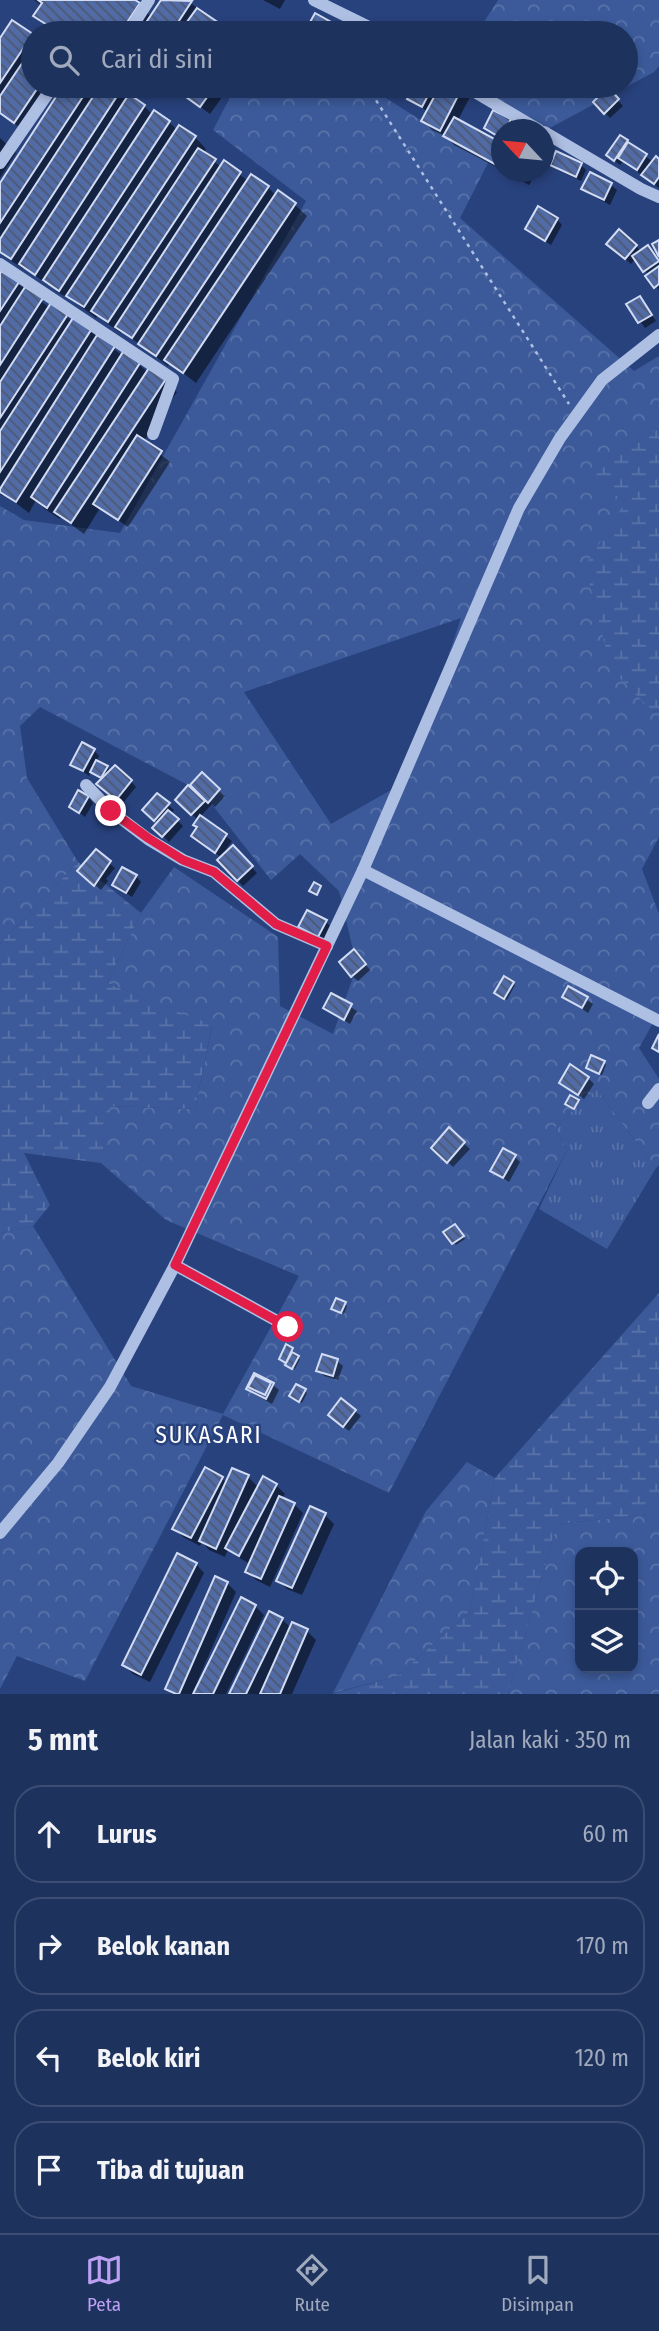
<!DOCTYPE html>
<html lang="id">
<meta charset="utf-8">
<style>
body{margin:0;font-family:"Fira Sans Condensed",sans-serif;background:#2b3e67;color:#f1f3f6}
.controls{position:absolute;right:21px;bottom:21px;display:grid;overflow:hidden;border-radius:14px;box-shadow:0 4px 10px #0003}
.controls button{width:63px;height:63px;display:grid;place-items:center;padding:0;border:0;border-bottom:2px solid #3c4d73;background:#1e325e;color:#f1f3f6;font:35px sans-serif}
.compass{position:absolute;left:491px;top:119px;width:63px;height:63px;border-radius:50%;background:#1e325e;box-shadow:0 4px 10px #0003;rotate:296deg}
.stop{position:absolute;width:21px;height:21px;margin:-16px;border:5px solid #e11d48;border-radius:50%;background:#fff}
.stop.end{background:#e11d48;border-color:#fff;box-shadow:0 2px 7px #0008}
.list{margin:0;padding:0;list-style:none}
h2{display:flex;justify-content:space-between;align-items:center;height:91px;margin:0;padding:0 28px;font-size:30px}
h2 small{font-size:23px;font-weight:400;color:#a1aabc}
.list li{display:grid;grid-template-columns:46px 1fr auto;gap:21px;align-items:center;box-sizing:border-box;height:98px;margin:0 14px 14px;padding:0 14px;border:2px solid #3c4d73;border-radius:28px}
.list b{display:block;font-size:26px;white-space:nowrap}
.list em{font-size:23px;font-style:normal;color:#a1aabc}
.icon{flex:none;width:38px;height:38px;fill:none;stroke:currentColor;stroke-width:2;stroke-linecap:round;stroke-linejoin:round}
.map{position:relative;flex:none;width:659px;height:1694px;overflow:hidden}
.search{position:absolute;background:#1e325e;box-shadow:0 4px 10px #0003;left:21px;right:21px;top:21px;height:77px;display:flex;align-items:center;gap:18px;box-sizing:border-box;padding:0 24px;border-radius:38px;color:#a1aabc;font-size:26px}
.sheet{height:539px;background:#1e325e}
nav{display:flex;justify-content:space-around;align-items:center;box-sizing:border-box;height:98px;border-top:2px solid #3c4d73;background:#1e325e;font-size:19px;color:#a1aabc}
nav a{display:grid;justify-items:center;gap:4px}
nav .on{color:#bca0f2}
.map>svg:first-child{display:block}
.grass{fill:url(#grass-tufts)}
.forest{fill:url(#forest-crowns);fill-rule:evenodd}
.wetland{fill:url(#wetland-marsh)}
.shadow{fill:#0007}
.building{fill:url(#building-back-hatch);stroke:#d1dcf4;stroke-width:2}
.lines{fill:none;stroke-linecap:round;stroke-linejoin:round}
.path{stroke:#aebfe4;stroke-width:2.5;stroke-dasharray:3.5 5;stroke-linecap:butt}
.minor{stroke:#aebfe4;stroke-width:12}
.route{stroke:#e11d48;stroke-width:9}
.labels{text-anchor:middle;stroke-width:5;stroke-linejoin:round;paint-order:stroke}
.quarter-label{font-size:23px;letter-spacing:2px;fill:#fff;stroke:#28427d}
</style>
<div class="map">
<svg width="659" height="1694" viewBox="0 0 659 1694">
<defs>
<pattern id="grass-tufts" width="24" height="20" patternUnits="userSpaceOnUse" patternTransform="scale(1.75)"><rect width="24" height="20" fill="#3c5a9a"/><path d="M3 7l-1-3M5 7V3M7 7l1-3M15 17l-1-3M17 17v-4M19 17l1-3" fill="none" stroke="#5973a9"/></pattern>
<pattern id="forest-crowns" width="20" height="18" patternUnits="userSpaceOnUse" patternTransform="scale(1.75)"><rect width="20" height="18" fill="#3c5a9a"/><path d="M2 6a3 3 0 1 1 6 0M12 15a3 3 0 1 1 6 0" fill="none" stroke="#5973a9"/></pattern>
<pattern id="wetland-marsh" width="20" height="14" patternUnits="userSpaceOnUse" patternTransform="scale(1.75)"><rect width="20" height="14" fill="#3c5a9a"/><path d="M1 5h8M5 5V1M11 12h8M15 12V8" fill="none" stroke="#5973a9"/></pattern>
<pattern id="building-back-hatch" width="6" height="6" patternUnits="userSpaceOnUse" patternTransform="scale(1.75)"><rect width="6" height="6" fill="#516ba6"/><path d="M-1 5l2 2M0 0l6 6M5-1l2 2" fill="none" stroke="#4e5870"/></pattern>
</defs>
<rect width="100%" height="100%" fill="#28427d"/>
<!-- grass -->
<path class="grass" d="M596,1089L656,1168L607,1249L539,1209L567,1150L555,1127Z"/>
<!-- forest -->
<g class="forest">
<path d="M498,0H659V66L654,72L548,129L466,86H626V33H477Z"/>
<path d="M236,86H367L488,163L460,218L634,371L659,356V427L586,478L626,501L652,711L659,712V837L642,869L659,914V1012L639,1048L659,1079V1165L656,1168L596,1089L555,1127L567,1150L389,1493L223,1415L85,1681L17,1656L0,1689V1233L33,1226L131,1386L223,1414L299,1276L166,1220L101,1163L109,1106L195,1109L212,1026L107,983L141,913L174,867L278,937L280,1006L333,1034L357,966L339,891L300,854L271,880L203,793L40,707L20,726L27,778L78,862L0,944V506L24,520L120,533L306,201L213,130ZM461,618L407,781L331,824L244,692Z"/>
<path d="M467,1462L495,1478L470,1611L398,1676L333,1693L426,1511Z"/>
<path d="M659,1504V1694H508L557,1524L650,1514ZM580,1552H633V1668H580Z"/>
</g>
<!-- wetland -->
<g class="wetland">
<path d="M659,427V712L652,711L611,669L585,566L626,501L585,478Z"/>
<path d="M78,862L141,913L107,983L212,1025L195,1109L110,1106L101,1163L24,1153L50,1205L33,1226L0,1233V944Z"/>
<path d="M659,1293V1504L651,1514L557,1524L508,1694H332L398,1676L470,1611L495,1478Z"/>
</g>
<!-- shadow -->
<g class="shadow">
<path d="M34,0H132L152,17L163,0H187L228,33H56L35,16L42,6Z"/>
<path d="M263,0H285L280,9Z"/>
<path d="M316,15L336,29L333,33H306Z"/>
<path d="M12,23L33,37V86H53L23,130L0,113V41Z"/>
<path d="M65,86H112L128,99L144,106L153,115L169,122L177,130L195,137L206,149L204,153L222,168L225,163L248,181L268,187L276,196L278,193L295,205L307,216L196,383L170,363L168,366L122,331L121,333L105,322L98,315L96,318L72,300L57,292L49,283L48,285L24,267L23,269L0,253V186Z"/>
<path d="M168,86H230L210,114L183,94L182,96Z"/>
<path d="M417,86H435L440,90L442,86H461L471,95L457,122L502,145V170L454,145L447,137L432,130L424,121L428,112L410,99Z"/>
<path d="M608,90L623,106L610,118L595,102Z"/>
<path d="M510,120L516,126L514,130H502V139L486,128Z"/>
<path d="M620,137L653,162L659,161V188L623,161L620,165L614,160Z"/>
<path d="M0,138L16,153L0,178Z"/>
<path d="M552,165H581L586,170L581,181L558,170Z"/>
<path d="M504,172H537L529,185Z"/>
<path d="M591,174L611,185L617,190L610,205L589,194L584,189Z"/>
<path d="M557,219L562,225L551,245L527,229Z"/>
<path d="M636,246L642,252L648,247L659,261V290L636,258L631,264L614,249Z"/>
<path d="M0,275L17,283L50,308L90,331L123,356L124,354L139,364L148,373L165,380L177,392L144,441L170,462L128,527L100,508L84,534L61,517L60,519L45,509L36,500L29,513L4,494L3,496L0,494Z"/>
<path d="M640,298L656,321L645,328L629,305Z"/>
<path d="M94,750L99,756L96,762L131,781L136,787L122,804L104,790V779L91,771L89,776L73,764Z"/>
<path d="M202,775L225,796L215,807L212,804L200,817L232,841L222,855L233,847L257,873L243,886L219,860L222,858L193,836L199,828L198,820L177,800Z"/>
<path d="M157,795L174,810L171,814L183,826L169,842L155,828L159,824L144,810Z"/>
<path d="M88,797L93,803L85,817L71,806Z"/>
<path d="M109,863L115,868L106,879L108,881L101,890L85,876Z"/>
<path d="M136,876L141,882L132,897L114,885Z"/>
<path d="M326,922L331,927L324,942L306,932Z"/>
<path d="M359,957L370,970L358,981L352,976Z"/>
<path d="M513,983L515,985L507,1000L498,995Z"/>
<path d="M568,988L593,1004L588,1013L564,996Z"/>
<path d="M332,995L357,1011L350,1024L325,1008Z"/>
<path d="M604,1062L606,1065L602,1075L588,1068Z"/>
<path d="M588,1078L594,1084L584,1099L561,1082Z"/>
<path d="M449,1130L470,1149L453,1167L433,1147Z"/>
<path d="M514,1156L520,1162L509,1182L493,1171Z"/>
<path d="M457,1228L465,1239L456,1245L446,1232Z"/>
<path d="M345,1304L347,1306L344,1314L333,1309Z"/>
<path d="M292,1349L294,1352L293,1355L300,1359L295,1369L283,1361Z"/>
<path d="M337,1361L343,1366L338,1380L324,1376L318,1370Z"/>
<path d="M273,1385L279,1390L272,1404L254,1394L248,1389Z"/>
<path d="M305,1391L307,1393L302,1403L293,1398Z"/>
<path d="M355,1411L361,1416L349,1431L336,1421Z"/>
<path d="M248,1477L259,1488L264,1479L276,1485L285,1494L282,1499L294,1504L303,1513L270,1587L256,1580L247,1571L250,1564L236,1556L228,1549L225,1557L209,1550L202,1542L200,1546L183,1537L175,1528L222,1478L227,1483Z"/>
<path d="M325,1515L334,1524L302,1595L287,1589L278,1580Z"/>
<path d="M196,1564L204,1573L150,1682L133,1674L124,1665Z"/>
<path d="M216,1578L227,1583L236,1592L192,1694H172L167,1689Z"/>
<path d="M255,1606L264,1615L226,1694H195Z"/>
<path d="M282,1619L291,1628L293,1624L307,1631L316,1640L292,1694H231Z"/>
</g>
<!-- building -->
<g class="building">
<path d="M38,0H135L140,3L120,33H85L75,27L71,33H60L33,16L42,3Z"/>
<path d="M161,0L192,1L171,33H139Z"/>
<path d="M197,8L219,23L211,33H179Z"/>
<path d="M315,13L331,22L325,33H304Z"/>
<path d="M12,20L33,34L0,83V38Z"/>
<path d="M33,47V86H39L14,123L0,113V96Z"/>
<path d="M63,86H90L0,223V183Z"/>
<path d="M100,86H115L121,90L11,259L0,252V239Z"/>
<path d="M183,86H215L200,107L179,92Z"/>
<path d="M415,86H433L422,107L407,99Z"/>
<path d="M440,86H463L440,131L421,121Z"/>
<path d="M608,87L619,99L604,114L593,102Z"/>
<path d="M129,94L145,105L35,275L19,264Z"/>
<path d="M154,110L170,121L59,291L43,280Z"/>
<path d="M493,110L511,119L506,130H502L501,138L484,128Z"/>
<path d="M454,117L502,143V168L443,136Z"/>
<path d="M179,125L196,136L84,307L66,296Z"/>
<path d="M620,135L628,140L614,161L606,155Z"/>
<path d="M628,142L647,154L637,170L618,158Z"/>
<path d="M198,148L216,159L108,322L91,311Z"/>
<path d="M556,151L582,163L576,177L550,165Z"/>
<path d="M656,156L659,159V177L654,184L641,175Z"/>
<path d="M224,160L241,172L132,338L115,327Z"/>
<path d="M590,172L612,183L604,200L581,189Z"/>
<path d="M251,174L269,186L156,356L138,344Z"/>
<path d="M278,190L296,203L183,373L164,360Z"/>
<path d="M538,206L558,218L545,241L525,229Z"/>
<path d="M619,229L637,245L625,259L606,244Z"/>
<path d="M659,240V257L652,244Z"/>
<path d="M648,245L659,261L643,272L632,256Z"/>
<path d="M659,266V284L654,288L645,276Z"/>
<path d="M1,271L19,282L0,311V274Z"/>
<path d="M25,287L43,298L0,365V326Z"/>
<path d="M640,296L652,315L638,323L626,304Z"/>
<path d="M51,303L68,314L0,418V382Z"/>
<path d="M73,318L91,330L0,472V431Z"/>
<path d="M97,335L115,346L16,502L0,492V489Z"/>
<path d="M123,352L140,363L47,508L31,497Z"/>
<path d="M149,368L166,379L71,523L54,512Z"/>
<path d="M137,435L162,451L118,520L93,504Z"/>
<path d="M82,742L95,749L83,771L70,765Z"/>
<path d="M96,760L108,766L101,778L90,772Z"/>
<path d="M115,765L132,780L116,800L96,784Z"/>
<path d="M202,772L220,789L208,803L190,785Z"/>
<path d="M188,785L205,801L191,815L175,800Z"/>
<path d="M78,790L89,796L79,813L69,807Z"/>
<path d="M157,793L170,803L154,821L142,810Z"/>
<path d="M168,810L179,819L162,837L152,828Z"/>
<path d="M200,815L227,834L215,853L191,836L197,827L193,825Z"/>
<path d="M233,845L253,866L237,881L217,860Z"/>
<path d="M96,849L111,861L94,886L77,871Z"/>
<path d="M122,867L137,875L126,893L112,885Z"/>
<path d="M314,882L321,886L317,895L309,891Z"/>
<path d="M307,910L327,920L318,937L298,927Z"/>
<path d="M354,949L366,964L351,977L339,962Z"/>
<path d="M504,976L514,982L504,999L494,993Z"/>
<path d="M568,986L588,997L582,1008L562,997Z"/>
<path d="M331,993L352,1004L344,1020L323,1008Z"/>
<path d="M659,1034V1052L652,1048Z"/>
<path d="M591,1055L605,1061L599,1074L586,1068Z"/>
<path d="M570,1064L589,1077L578,1095L559,1083Z"/>
<path d="M570,1095L579,1100L574,1109L565,1104Z"/>
<path d="M449,1127L465,1142L447,1163L431,1148Z"/>
<path d="M503,1148L516,1155L503,1178L490,1171Z"/>
<path d="M455,1224L464,1236L452,1244L443,1232Z"/>
<path d="M336,1298L346,1302L341,1313L331,1309Z"/>
<path d="M286,1344L293,1348L286,1363L279,1359Z"/>
<path d="M292,1352L299,1356L292,1369L285,1365Z"/>
<path d="M322,1354L338,1359L333,1376L316,1371Z"/>
<path d="M254,1373L274,1383L266,1399L246,1389Z"/>
<path d="M255,1375L271,1383L265,1395L248,1387Z"/>
<path d="M296,1384L306,1389L299,1402L289,1396Z"/>
<path d="M341,1398L356,1410L343,1427L328,1415Z"/>
<path d="M205,1467L223,1477L191,1538L172,1529Z"/>
<path d="M232,1468L249,1475L216,1549L199,1541Z"/>
<path d="M263,1476L277,1484L239,1556L225,1548Z"/>
<path d="M279,1496L295,1503L261,1579L245,1572Z"/>
<path d="M310,1506L326,1513L292,1588L276,1581Z"/>
<path d="M177,1553L197,1563L141,1675L122,1665Z"/>
<path d="M215,1576L228,1582L179,1694H176L165,1689Z"/>
<path d="M241,1597L256,1605L213,1694H193Z"/>
<path d="M269,1611L283,1618L246,1694H229Z"/>
<path d="M292,1622L308,1629L280,1694H260Z"/>
</g>
<g class="lines">
<!-- path -->
<path class="path" d="M367,86L569,404"/>
<!-- minor -->
<g class="minor">
<path d="M314,0L381,33"/>
<path d="M128,33L149,0"/>
<path d="M465,86L539,130"/>
<path d="M544,132L641,189L659,197"/>
<path d="M0,163L53,86"/>
<path d="M0,264L173,379L153,434"/>
<path d="M86,785L111,811L148,839L183,860L214,872L276,924L327,946"/>
<path d="M363,870L659,1021"/>
<path d="M648,1103L659,1089"/>
<path d="M175,1265L288,1327"/>
<path d="M0,1533L58,1463L110,1387L175,1265L363,870L519,508L560,438L602,380L659,335"/>
</g>
</g>
<g class="lines">
<!-- route -->
<path class="route" d="M111,811L148,838L183,860L214,872L276,924L327,946L175,1265L288,1327"/>
</g>
<g class="labels">
<!-- quarter labels -->
<g class="quarter-label">
<text x="209" y="1443">SUKASARI</text>
</g>
</g>
</svg>
<div class="controls">
<button><svg class="icon" aria-label="locate" viewBox="0 0 24 24"><circle cx="12" cy="12" r="6"/><path d="M12 2v4M12 18v4M2 12h4M18 12h4"/></svg></button>
<button><svg class="icon" aria-label="layers" viewBox="0 0 24 24"><path d="M12 4l9 5-9 5-9-5zM3 14l9 5 9-5"/></svg></button>
</div>
<svg class="compass" viewBox="-18 -18 36 36"><path d="M0-13l5 13h-10z" fill="#e53935"/><path d="M0 13l5-13h-10z" fill="#a1aabc"/></svg>
<div class="stop" style="left:288px;top:1327px"></div>
<div class="stop end" style="left:111px;top:811px"></div>
<div class="search"><svg class="icon" aria-label="search" viewBox="0 0 24 24"><circle cx="10" cy="10" r="6"/><path d="M15 15l6 6"/></svg>Cari di sini</div>
</div>
<section class="sheet">
<h2>5 mnt<small>Jalan kaki · 350 m</small></h2>
<ul class="list">
<li><svg class="icon" aria-label="ahead" viewBox="0 0 24 24"><path d="M12 20V5M6 11l6-6 6 6"/></svg><div><b>Lurus</b></div><em>60 m</em></li>
<li><svg class="icon" aria-label="right" viewBox="0 0 24 24"><path d="M7 20v-9h11M14 6l5 5-5 5"/></svg><div><b>Belok kanan</b></div><em>170 m</em></li>
<li><svg class="icon" aria-label="left" viewBox="0 0 24 24"><path d="M17 20v-9H6M10 6l-5 5 5 5"/></svg><div><b>Belok kiri</b></div><em>120 m</em></li>
<li><svg class="icon" aria-label="arrive" viewBox="0 0 24 24"><path d="M6 21V4h12l-3 4 3 4H6"/></svg><div><b>Tiba di tujuan</b></div></li>
</ul>
</section>
<nav>
<a class="on"><svg class="icon" aria-label="map" viewBox="0 0 24 24"><path d="M3 6l6-2 6 2 6-2v14l-6 2-6-2-6 2zM9 4v14M15 6v14"/></svg>Peta</a>
<a><svg class="icon" aria-label="directions" viewBox="0 0 24 24"><path d="M12 3l9 9-9 9-9-9zM9 14v-3h6M13 9l2 2-2 2"/></svg>Rute</a>
<a><svg class="icon" aria-label="saved" viewBox="0 0 24 24"><path d="M7 4h10v16l-5-4-5 4z"/></svg>Disimpan</a>
</nav>
